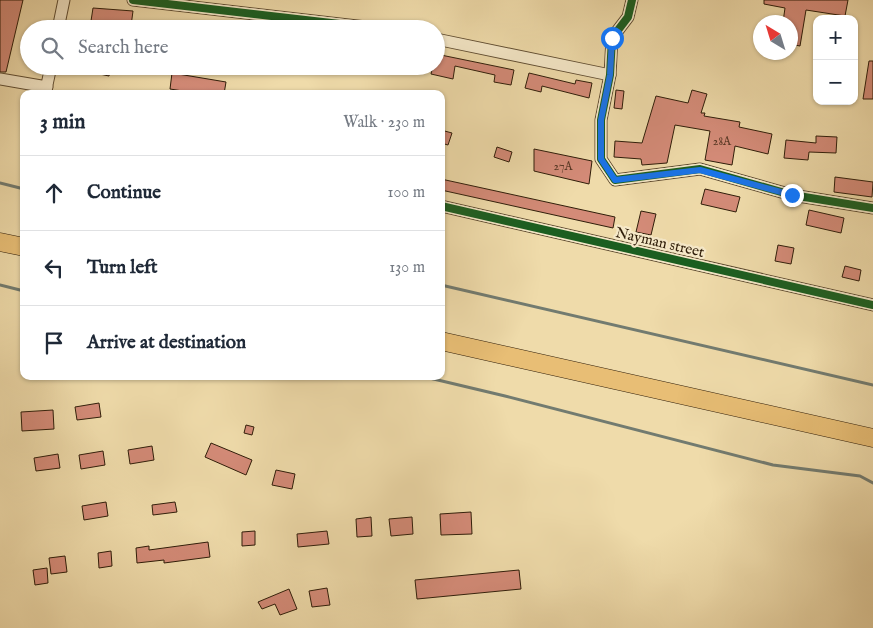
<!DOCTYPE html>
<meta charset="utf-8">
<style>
body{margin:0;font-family:"IM FELL English",serif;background:#f6f6f7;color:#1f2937}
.controls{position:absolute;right:15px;top:15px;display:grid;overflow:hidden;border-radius:10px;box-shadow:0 1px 4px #0004}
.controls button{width:45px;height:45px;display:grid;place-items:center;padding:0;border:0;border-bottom:1px solid #e0e1e3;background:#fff;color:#1f2937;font:25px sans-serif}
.compass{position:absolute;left:753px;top:15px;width:45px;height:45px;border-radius:50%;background:#fff;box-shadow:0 1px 4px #0004;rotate:322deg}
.stop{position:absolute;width:15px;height:15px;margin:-11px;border:4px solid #1a73e8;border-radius:50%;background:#fff}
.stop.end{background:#1a73e8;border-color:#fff;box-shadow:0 1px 5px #0008}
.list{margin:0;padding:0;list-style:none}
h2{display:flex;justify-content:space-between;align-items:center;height:65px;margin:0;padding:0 20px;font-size:21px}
h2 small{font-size:16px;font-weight:400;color:#747a83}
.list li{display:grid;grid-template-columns:32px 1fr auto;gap:15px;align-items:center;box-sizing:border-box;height:75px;padding:0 20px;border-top:1px solid #e0e1e3}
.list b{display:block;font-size:19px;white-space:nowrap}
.list em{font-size:16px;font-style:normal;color:#747a83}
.icon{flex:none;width:28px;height:28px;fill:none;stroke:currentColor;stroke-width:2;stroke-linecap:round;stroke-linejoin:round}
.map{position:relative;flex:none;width:873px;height:628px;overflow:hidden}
.search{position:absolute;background:#fff;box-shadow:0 1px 4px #0004;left:20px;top:20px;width:425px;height:55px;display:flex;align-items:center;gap:12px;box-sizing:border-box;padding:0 18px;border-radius:28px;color:#747a83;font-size:19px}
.panel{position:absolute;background:#fff;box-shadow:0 1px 4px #0004;left:20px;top:90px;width:425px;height:290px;border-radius:10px}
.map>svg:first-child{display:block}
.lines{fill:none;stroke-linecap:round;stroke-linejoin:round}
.stream{stroke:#727b70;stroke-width:3}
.building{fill:#d48b78;stroke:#2f1d09}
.minor-casing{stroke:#5f4c31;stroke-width:13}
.trunk-casing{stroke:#2f1d09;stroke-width:19}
.minor{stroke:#f5e8c8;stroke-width:11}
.trunk{stroke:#e8be75;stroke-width:18}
.cycleway-casing{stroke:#f5e8c8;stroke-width:11}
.cycleway{stroke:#1b5e20;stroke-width:8}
.route{stroke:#1a73e8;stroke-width:6}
.labels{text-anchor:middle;stroke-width:4.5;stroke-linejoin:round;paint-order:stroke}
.number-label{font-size:12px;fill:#583825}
.street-label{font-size:15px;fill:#2f1d09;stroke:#f5e8c8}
</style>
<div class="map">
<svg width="873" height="628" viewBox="0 0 873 628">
<rect width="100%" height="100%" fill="#efdbaa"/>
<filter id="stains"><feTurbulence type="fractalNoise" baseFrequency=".004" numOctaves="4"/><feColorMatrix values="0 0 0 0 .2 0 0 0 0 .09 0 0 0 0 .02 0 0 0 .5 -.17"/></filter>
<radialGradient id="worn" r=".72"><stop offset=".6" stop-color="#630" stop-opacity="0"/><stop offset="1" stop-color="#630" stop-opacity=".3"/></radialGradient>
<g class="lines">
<!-- stream -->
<g class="stream">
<path d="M0,183L24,189"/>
<path d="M0,285L24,291"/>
<path d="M441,285L873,385"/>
<path d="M421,376L505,396L773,465L860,476L873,483"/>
</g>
</g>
<!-- building -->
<g class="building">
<path d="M0,0H23L6,72H0Z"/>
<path d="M764,0H848L845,16L806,10L800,46L790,44V22H783L785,8L764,4Z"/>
<path d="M93,8L133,11L131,26L91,21Z"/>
<path d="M436,54L514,70L511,85L494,82L495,75L455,66L453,79L431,74L433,66H436Z"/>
<path d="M869,61H873V99H863Z"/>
<path d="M82,66H111L109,76L81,70Z"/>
<path d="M172,73L226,82L224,94H202L170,89Z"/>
<path d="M529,73L575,84L576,80L592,83L589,98L542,86L541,92L525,88Z"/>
<path d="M616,90L624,91L622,109L614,108Z"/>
<path d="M692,90L707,94L701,113H705L704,116L740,122L739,127L772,134L768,154L735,146L732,165L705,160L710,131L675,125L667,163L642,165L641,159L614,157L615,141L642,143L656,96L688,103Z"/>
<path d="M441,130L452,133L448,145L441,143Z"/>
<path d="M816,136L837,137L836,153L809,152L808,160L784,158L786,140L816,143Z"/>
<path d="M497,147L512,152L509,162L494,157Z"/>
<path d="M534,149L592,161L589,184L534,171Z"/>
<path d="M835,177L873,182L872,197L834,192Z"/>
<path d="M441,179L615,217L613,228L441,190Z"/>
<path d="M705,189L740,197L736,212L701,204Z"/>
<path d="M809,210L844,218L841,233L806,225Z"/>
<path d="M641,211L656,214L651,235L636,232Z"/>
<path d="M778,245L794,248L791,264L775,261Z"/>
<path d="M845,266L861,270L859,281L842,277Z"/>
<path d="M99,403L101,417L77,420L75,407Z"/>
<path d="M53,410L54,429L22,431L21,412Z"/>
<path d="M246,425L254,427L252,435L244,433Z"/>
<path d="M211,443L252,460L246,475L205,457Z"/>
<path d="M152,446L154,460L130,464L128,450Z"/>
<path d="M103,451L105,465L81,469L79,455Z"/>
<path d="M58,454L60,468L36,471L34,458Z"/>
<path d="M276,470L295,474L292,489L272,485Z"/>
<path d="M106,502L108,516L84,520L82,506Z"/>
<path d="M175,502L177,512L153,515L152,505Z"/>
<path d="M471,512L472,534L441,535L440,514Z"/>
<path d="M371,517L372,536L357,537L356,519Z"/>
<path d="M412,517L413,534L391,536L389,519Z"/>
<path d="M255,531V545L242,546V532Z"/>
<path d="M327,531L329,544L298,547L297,534Z"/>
<path d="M208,542L210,557L164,563V560L137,563L136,548L149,546V550Z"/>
<path d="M111,551L112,566L99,568L98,553Z"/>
<path d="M65,556L67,572L51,574L49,558Z"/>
<path d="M47,568L48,583L35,585L33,570Z"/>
<path d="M519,570L521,589L417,599L415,580Z"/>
<path d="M327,588L330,605L312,607L309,591Z"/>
<path d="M289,589L297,609L280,615L275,604L262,609L258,602Z"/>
</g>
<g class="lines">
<!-- minor casing -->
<g class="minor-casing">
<g id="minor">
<path d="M133,0L383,29"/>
<path d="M632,0L628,17L612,38L610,75L601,120V159L615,180L700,169L792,195L873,208"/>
<path d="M58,29L64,0"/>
<path d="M436,39L610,75"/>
<path d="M0,79L47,87"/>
<path d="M45,94L51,66"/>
<path d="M441,206L873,305"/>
</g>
</g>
<!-- trunk casing -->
<g class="trunk-casing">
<g id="trunk">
<path d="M0,242L24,247"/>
<path d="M441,341L873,438"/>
</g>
</g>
<!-- minor -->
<use href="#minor" class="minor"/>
<!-- trunk -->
<use href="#trunk" class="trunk"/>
<!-- cycleway casing -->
<g class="cycleway-casing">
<g id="cycleway">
<path d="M133,0L383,29"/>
<path d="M632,0L628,17L612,38L610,75L601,120V159L615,180L700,169L792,195L873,208"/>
<path d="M441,206L873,305"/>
</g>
</g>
<!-- cycleway -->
<use href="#cycleway" class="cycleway"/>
</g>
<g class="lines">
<!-- route -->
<path class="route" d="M612,38L610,75L601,120V159L615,180L700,170L792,195"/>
</g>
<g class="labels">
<!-- number labels -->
<g class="number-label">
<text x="722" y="145">28A</text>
<text x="563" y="170">27A</text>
</g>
<!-- street labels -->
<g class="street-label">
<text transform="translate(660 242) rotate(13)" y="5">Nayman street</text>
</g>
</g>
<rect width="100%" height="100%" filter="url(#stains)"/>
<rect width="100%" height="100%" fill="url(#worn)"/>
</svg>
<div class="controls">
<button>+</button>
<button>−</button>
</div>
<svg class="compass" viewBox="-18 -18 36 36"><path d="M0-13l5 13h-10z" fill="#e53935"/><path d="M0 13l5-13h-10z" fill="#747a83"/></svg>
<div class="stop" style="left:612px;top:38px"></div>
<div class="stop end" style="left:792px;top:195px"></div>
<div class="search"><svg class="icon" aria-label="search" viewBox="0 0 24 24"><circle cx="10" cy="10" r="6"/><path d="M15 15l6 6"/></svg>Search here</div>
<section class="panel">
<h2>3 min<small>Walk · 230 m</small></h2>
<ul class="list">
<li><svg class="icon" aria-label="ahead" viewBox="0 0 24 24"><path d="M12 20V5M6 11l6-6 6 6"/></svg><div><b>Continue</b></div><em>100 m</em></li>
<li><svg class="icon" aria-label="left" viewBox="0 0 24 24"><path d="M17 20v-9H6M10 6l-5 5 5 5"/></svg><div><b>Turn left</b></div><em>130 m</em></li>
<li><svg class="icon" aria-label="arrive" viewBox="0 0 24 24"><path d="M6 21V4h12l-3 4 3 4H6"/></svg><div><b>Arrive at destination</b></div></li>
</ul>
</section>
</div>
